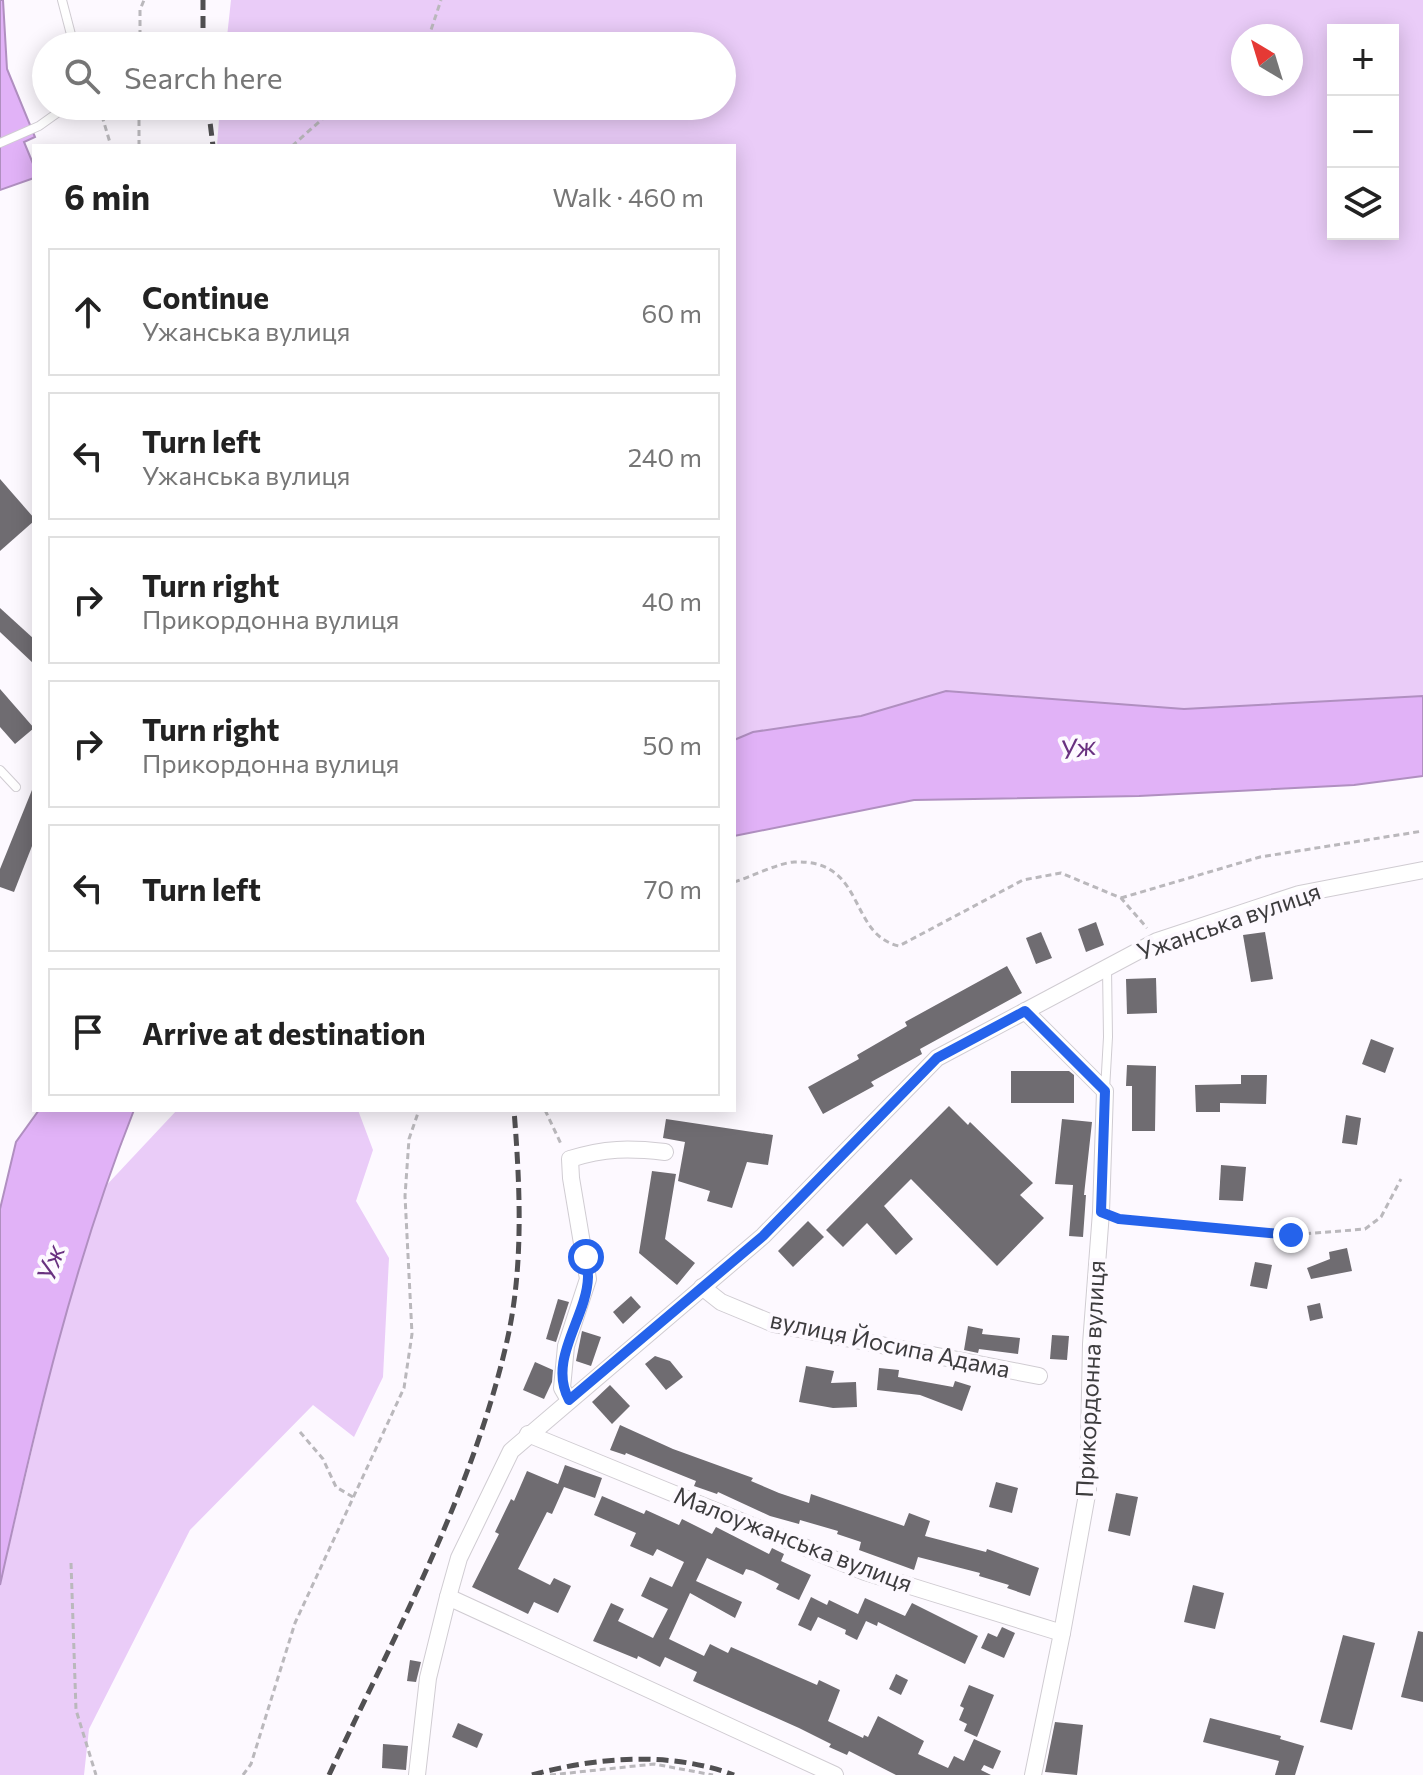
<!DOCTYPE html>
<meta charset="utf-8">
<style>
body{margin:0;font-family:Commissioner,sans-serif;background:#f6f6f6;color:#222}
.controls{position:absolute;right:24px;top:24px;display:grid;overflow:hidden;border-radius:0px;box-shadow:0 4px 20px #0003}
.controls button{width:72px;height:72px;display:grid;place-items:center;padding:0;border:0;border-bottom:2px solid #e0e0e0;background:#fff;color:#222;font:40px sans-serif}
.compass{position:absolute;left:1231px;top:24px;width:72px;height:72px;border-radius:50%;background:#fff;box-shadow:0 4px 20px #0003;rotate:322deg}
.stop{position:absolute;width:24px;height:24px;margin:-18px;border:6px solid #2563eb;border-radius:50%;background:#fff}
.stop.end{background:#2563eb;border-color:#fff;box-shadow:0 2px 8px #0008}
.list{margin:0;padding:0;list-style:none}
h2{display:flex;justify-content:space-between;align-items:center;height:104px;margin:0;padding:0 32px;font-size:34px}
h2 small{font-size:26px;font-weight:400;color:#767676}
.list li{display:grid;grid-template-columns:52px 1fr auto;gap:24px;align-items:center;box-sizing:border-box;height:128px;margin:0 16px 16px;padding:0 16px;border:2px solid #e0e0e0;border-radius:0px}
.list b{display:block;font-size:30px;white-space:nowrap}
.list p{margin:0;font-size:26px;white-space:nowrap;color:#767676}
.list em{font-size:26px;font-style:normal;color:#767676}
.icon{flex:none;width:44px;height:44px;fill:none;stroke:currentColor;stroke-width:2;stroke-linecap:round;stroke-linejoin:round}
.map{position:relative;flex:none;width:1423px;height:1775px;overflow:hidden}
.search{position:absolute;background:#fff;box-shadow:0 4px 20px #0003;left:32px;top:32px;width:704px;height:88px;display:flex;align-items:center;gap:20px;box-sizing:border-box;padding:0 28px;border-radius:44px;color:#767676;font-size:30px}
.panel{position:absolute;background:#fff;box-shadow:0 4px 20px #0003;left:32px;top:144px;width:704px;height:968px;border-radius:0px}
.map>svg:first-child{display:block}
.green{fill:#eaccf8;fill-rule:evenodd}
.water{fill:#e1b2f7;stroke:#b08fc0;stroke-width:2}
.building{fill:#6f6c71}
.lines{fill:none;stroke-linecap:round;stroke-linejoin:round}
.lane-casing{stroke:#d0ccd2;stroke-width:10}
.street-casing{stroke:#d0ccd2;stroke-width:18}
.path{stroke:#bab8bc;stroke-width:3;stroke-dasharray:6 4;stroke-linecap:butt}
.lane{stroke:#fff;stroke-width:8}
.street{stroke:#fff;stroke-width:16}
.rail{stroke:#515052;stroke-width:5;stroke-dasharray:12 6;stroke-linecap:butt}
.route{stroke:#2563eb;stroke-width:10}
.labels{text-anchor:middle;stroke-width:8;stroke-linejoin:round;paint-order:stroke}
.street-label{font-size:24px;fill:#3d3c3e;stroke:#fdf9ff}
.water-label{font-size:26px;font-style:italic;fill:#693180;stroke:#fdf9ff}
</style>
<div class="map">
<svg width="1423" height="1775" viewBox="0 0 1423 1775">
<rect width="100%" height="100%" fill="#fdf9ff"/>
<!-- green -->
<g class="green">
<path d="M231,0H1423V696L1184,709L946,691L861,716L753,732L734,740V146H217L220,106H722V46H226ZM1333,30H1393V234H1333ZM1243,36H1291V84H1243Z"/>
<path d="M177,1110H358L373,1150L356,1201L389,1258L383,1377L354,1437L313,1405L190,1530L89,1729L84,1775H0V1585L60,1332L102,1190Z"/>
</g>
<!-- water -->
<g class="water">
<path d="M0,0H3L7,69L35,137L24,142L34,166V178L0,190Z"/>
<path d="M946,691L1184,709L1423,696V776L1354,785L1139,796L914,800L734,836V740L753,732L861,716Z"/>
<path d="M39,1110H134C73,1264 36,1423 0,1585V1209L16,1142Z"/>
</g>
<!-- building -->
<g class="building">
<path d="M0,479L34,518V521L0,551Z"/>
<path d="M0,608L34,639V664L0,632Z"/>
<path d="M0,689L34,728L15,744L0,727Z"/>
<path d="M34,785V841L14,892L0,887V869Z"/>
<path d="M1096,922L1104,945L1086,952L1078,929Z"/>
<path d="M1041,932L1052,958L1036,964L1026,938Z"/>
<path d="M1265,932L1273,979L1251,982L1243,935Z"/>
<path d="M1007,966L1022,993L920,1049L922,1054L871,1082L874,1086L823,1114L808,1087L859,1059L857,1055L907,1026L905,1022Z"/>
<path d="M1156,978L1157,1013L1127,1014L1126,979Z"/>
<path d="M1371,1039L1394,1048L1385,1073L1362,1064Z"/>
<path d="M1127,1065L1156,1066L1155,1131H1132V1086H1126Z"/>
<path d="M1011,1071H1069L1074,1075V1103H1011Z"/>
<path d="M1241,1075H1267L1266,1104L1220,1103V1112H1196L1195,1085L1241,1084Z"/>
<path d="M949,1106L968,1125L970,1122L1033,1183L1020,1195L1044,1218L997,1266L911,1179L884,1206L913,1239L896,1255L867,1223L843,1247L826,1230Z"/>
<path d="M1346,1115L1361,1118L1357,1145L1342,1143Z"/>
<path d="M666,1119L773,1135L768,1165L747,1162L732,1208L707,1201L710,1191L678,1181L685,1142L663,1138Z"/>
<path d="M1062,1119L1092,1122L1084,1195H1086L1083,1237L1069,1236L1073,1185L1055,1184Z"/>
<path d="M1221,1165L1246,1167L1243,1201L1219,1200Z"/>
<path d="M652,1171L676,1174L665,1239L695,1263L677,1285L639,1253Z"/>
<path d="M808,1221L824,1237L793,1267L778,1251Z"/>
<path d="M1347,1248L1352,1271L1311,1279L1307,1268L1330,1259L1329,1252Z"/>
<path d="M1255,1262L1272,1265L1267,1289L1250,1286Z"/>
<path d="M631,1296L641,1307L623,1324L613,1312Z"/>
<path d="M558,1299L569,1302L556,1342L546,1339Z"/>
<path d="M1320,1303L1323,1318L1310,1321L1307,1306Z"/>
<path d="M968,1326L983,1329L982,1334L1020,1338L1018,1354L979,1349L978,1353L964,1350Z"/>
<path d="M582,1331L601,1337L591,1366L576,1361Z"/>
<path d="M1052,1335L1069,1336L1067,1360L1050,1359Z"/>
<path d="M655,1356L670,1361L683,1377L666,1390L645,1364Z"/>
<path d="M535,1362L553,1370L552,1382L544,1399L523,1390Z"/>
<path d="M806,1366L834,1371L831,1383L856,1382L857,1407L833,1408L799,1402Z"/>
<path d="M879,1368L899,1370L898,1377L953,1387L955,1381L971,1386L962,1411L920,1395L877,1390Z"/>
<path d="M610,1385L630,1406L612,1424L592,1402Z"/>
<path d="M620,1425L673,1449L753,1478L751,1481L779,1493L809,1503L811,1494L904,1526L909,1513L930,1521L925,1536L986,1552L987,1549L1039,1568L1030,1596L1007,1588L1009,1585L979,1576L980,1573L918,1557L914,1570L859,1550L861,1542L837,1534L838,1531L800,1520L799,1524L770,1516L718,1492L717,1494L694,1486L696,1481L626,1453L625,1455L610,1450Z"/>
<path d="M565,1465L602,1478L595,1498L564,1487L552,1514L547,1512L518,1569L550,1585L554,1578L571,1586L558,1613L534,1602L528,1614L472,1587L499,1534L495,1532L511,1499L514,1501L527,1471L558,1484Z"/>
<path d="M996,1482L1018,1488L1012,1513L989,1507Z"/>
<path d="M1116,1493L1138,1497L1130,1536L1108,1531Z"/>
<path d="M602,1496L644,1514L646,1510L679,1525L682,1519L712,1534L716,1527L769,1554L772,1548L784,1554L781,1561L811,1575L799,1600L776,1589L779,1584L753,1571L746,1569L743,1575L707,1558L696,1581L742,1602L735,1618L690,1593L669,1639L704,1656L710,1644L728,1653L731,1647L817,1685L819,1680L840,1690L828,1721L863,1738L864,1735L868,1737L878,1716L924,1741L918,1754L948,1768L954,1756L964,1761L974,1739L1001,1751L993,1769L984,1765L981,1770L991,1775H896L849,1751L847,1755L829,1747L831,1744L799,1728L693,1681L697,1672L665,1657L660,1667L638,1656L637,1659L593,1641L611,1603L624,1609L618,1621L653,1638L668,1609L641,1596L650,1577L672,1587L684,1562L657,1549L653,1556L630,1546L636,1533L594,1515Z"/>
<path d="M1193,1585L1224,1593L1215,1629L1184,1622Z"/>
<path d="M811,1597L827,1605L829,1600L858,1614L865,1598L905,1616L912,1603L978,1636L965,1664L878,1622L877,1626L866,1621L857,1640L845,1634L846,1630L818,1617L811,1631L798,1625Z"/>
<path d="M1002,1627L1015,1633L1004,1658L981,1648L988,1633L997,1637Z"/>
<path d="M1418,1631L1423,1632V1702L1401,1697Z"/>
<path d="M1343,1635L1375,1643L1352,1730L1320,1722Z"/>
<path d="M410,1660L421,1662L416,1682L407,1681Z"/>
<path d="M896,1674L908,1680L901,1695L889,1689Z"/>
<path d="M969,1685L994,1695L977,1737L964,1731L967,1724L959,1720L964,1708L960,1706Z"/>
<path d="M1210,1718L1281,1736L1280,1739L1304,1746L1295,1775H1275L1279,1761L1203,1742Z"/>
<path d="M1055,1722L1083,1725L1077,1775L1045,1772Z"/>
<path d="M458,1723L483,1734L477,1748L452,1737Z"/>
<path d="M383,1744L408,1746L406,1770L382,1768Z"/>
</g>
<g class="lines">
<!-- lane casing -->
<g class="lane-casing">
<g id="lane">
<path d="M62,0L74,46"/>
<path d="M0,143L39,126L67,106"/>
<path d="M0,770L16,787"/>
<path d="M1105,1090L1108,1037L1107,968"/>
</g>
</g>
<!-- street casing -->
<g class="street-casing">
<g id="street">
<path d="M1025,1011L1105,1091L1101,1212L1091,1344L1088,1489L1062,1633L1033,1775"/>
<path d="M702,1287L721,1302L774,1324L1039,1376"/>
<path d="M569,1400L562,1388L566,1346L588,1279L571,1178L570,1159C605,1148 629,1148 665,1152"/>
<path d="M528,1434L865,1572L1062,1633"/>
<path d="M448,1597L835,1775"/>
<path d="M417,1775L428,1678L448,1597L459,1558L511,1451L763,1236L937,1058L1157,941L1299,894L1423,870"/>
</g>
</g>
<!-- path -->
<g class="path">
<path d="M140,46V10L144,0"/>
<path d="M420,46L430,33L441,0"/>
<path d="M99,106L111,146"/>
<path d="M139,146V106"/>
<path d="M292,146L337,106"/>
<path d="M734,882C751,877 778,863 794,862C867,859 847,934 899,946L1023,880L1061,873L1121,898L1147,928"/>
<path d="M1121,898L1260,857L1423,831"/>
<path d="M545,1110L562,1146"/>
<path d="M1116,1218L1291,1235L1365,1229L1381,1217L1401,1179"/>
<path d="M300,1432L323,1459L336,1487L353,1497"/>
<path d="M71,1563L76,1710L96,1775"/>
<path d="M243,1775L251,1764L295,1623L404,1388L412,1334L405,1196L409,1139L419,1110"/>
<path d="M550,1775L654,1764L713,1775"/>
</g>
<!-- lane -->
<use href="#lane" class="lane"/>
<!-- street -->
<use href="#street" class="street"/>
<!-- rail -->
<g class="rail">
<path d="M203,46V0"/>
<path d="M208,106L213,146"/>
<path d="M329,1775C395,1634 472,1494 507,1341C524,1266 520,1186 514,1110"/>
<path d="M532,1775C596,1757 670,1751 734,1775"/>
</g>
</g>
<g class="lines">
<!-- route -->
<path class="route" d="M586,1257C586,1264 588,1270 588,1277C587,1318 547,1359 569,1400L763,1236L937,1058L1025,1011L1105,1091L1101,1212L1119,1219L1291,1235"/>
</g>
<g class="labels">
<!-- street labels -->
<g class="street-label">
<text transform="translate(1229 922) rotate(-19)" y="8">Ужанська вулиця</text>
<text transform="translate(890 1345) rotate(12)" y="8">вулиця Йосипа Адама</text>
<text transform="translate(1091 1379) rotate(-87)" y="8">Прикордонна вулиця</text>
<text transform="translate(793 1540) rotate(21)" y="8">Малоужанська вулиця</text>
</g>
<!-- water labels -->
<g class="water-label">
<text transform="translate(1078 748) rotate(-8)" y="9">Уж</text>
<text transform="translate(51 1263) rotate(-71)" y="9">Уж</text>
</g>
</g>
</svg>
<div class="controls">
<button>+</button>
<button>−</button>
<button><svg class="icon" aria-label="layers" viewBox="0 0 24 24"><path d="M12 4l9 5-9 5-9-5zM3 14l9 5 9-5"/></svg></button>
</div>
<svg class="compass" viewBox="-18 -18 36 36"><path d="M0-13l5 13h-10z" fill="#e53935"/><path d="M0 13l5-13h-10z" fill="#767676"/></svg>
<div class="stop" style="left:586px;top:1257px"></div>
<div class="stop end" style="left:1291px;top:1235px"></div>
<div class="search"><svg class="icon" aria-label="search" viewBox="0 0 24 24"><circle cx="10" cy="10" r="6"/><path d="M15 15l6 6"/></svg>Search here</div>
<section class="panel">
<h2>6 min<small>Walk · 460 m</small></h2>
<ul class="list">
<li><svg class="icon" aria-label="ahead" viewBox="0 0 24 24"><path d="M12 20V5M6 11l6-6 6 6"/></svg><div><b>Continue</b><p>Ужанська вулиця</p></div><em>60 m</em></li>
<li><svg class="icon" aria-label="left" viewBox="0 0 24 24"><path d="M17 20v-9H6M10 6l-5 5 5 5"/></svg><div><b>Turn left</b><p>Ужанська вулиця</p></div><em>240 m</em></li>
<li><svg class="icon" aria-label="right" viewBox="0 0 24 24"><path d="M7 20v-9h11M14 6l5 5-5 5"/></svg><div><b>Turn right</b><p>Прикордонна вулиця</p></div><em>40 m</em></li>
<li><svg class="icon" aria-label="right" viewBox="0 0 24 24"><path d="M7 20v-9h11M14 6l5 5-5 5"/></svg><div><b>Turn right</b><p>Прикордонна вулиця</p></div><em>50 m</em></li>
<li><svg class="icon" aria-label="left" viewBox="0 0 24 24"><path d="M17 20v-9H6M10 6l-5 5 5 5"/></svg><div><b>Turn left</b></div><em>70 m</em></li>
<li><svg class="icon" aria-label="arrive" viewBox="0 0 24 24"><path d="M6 21V4h12l-3 4 3 4H6"/></svg><div><b>Arrive at destination</b></div></li>
</ul>
</section>
</div>
